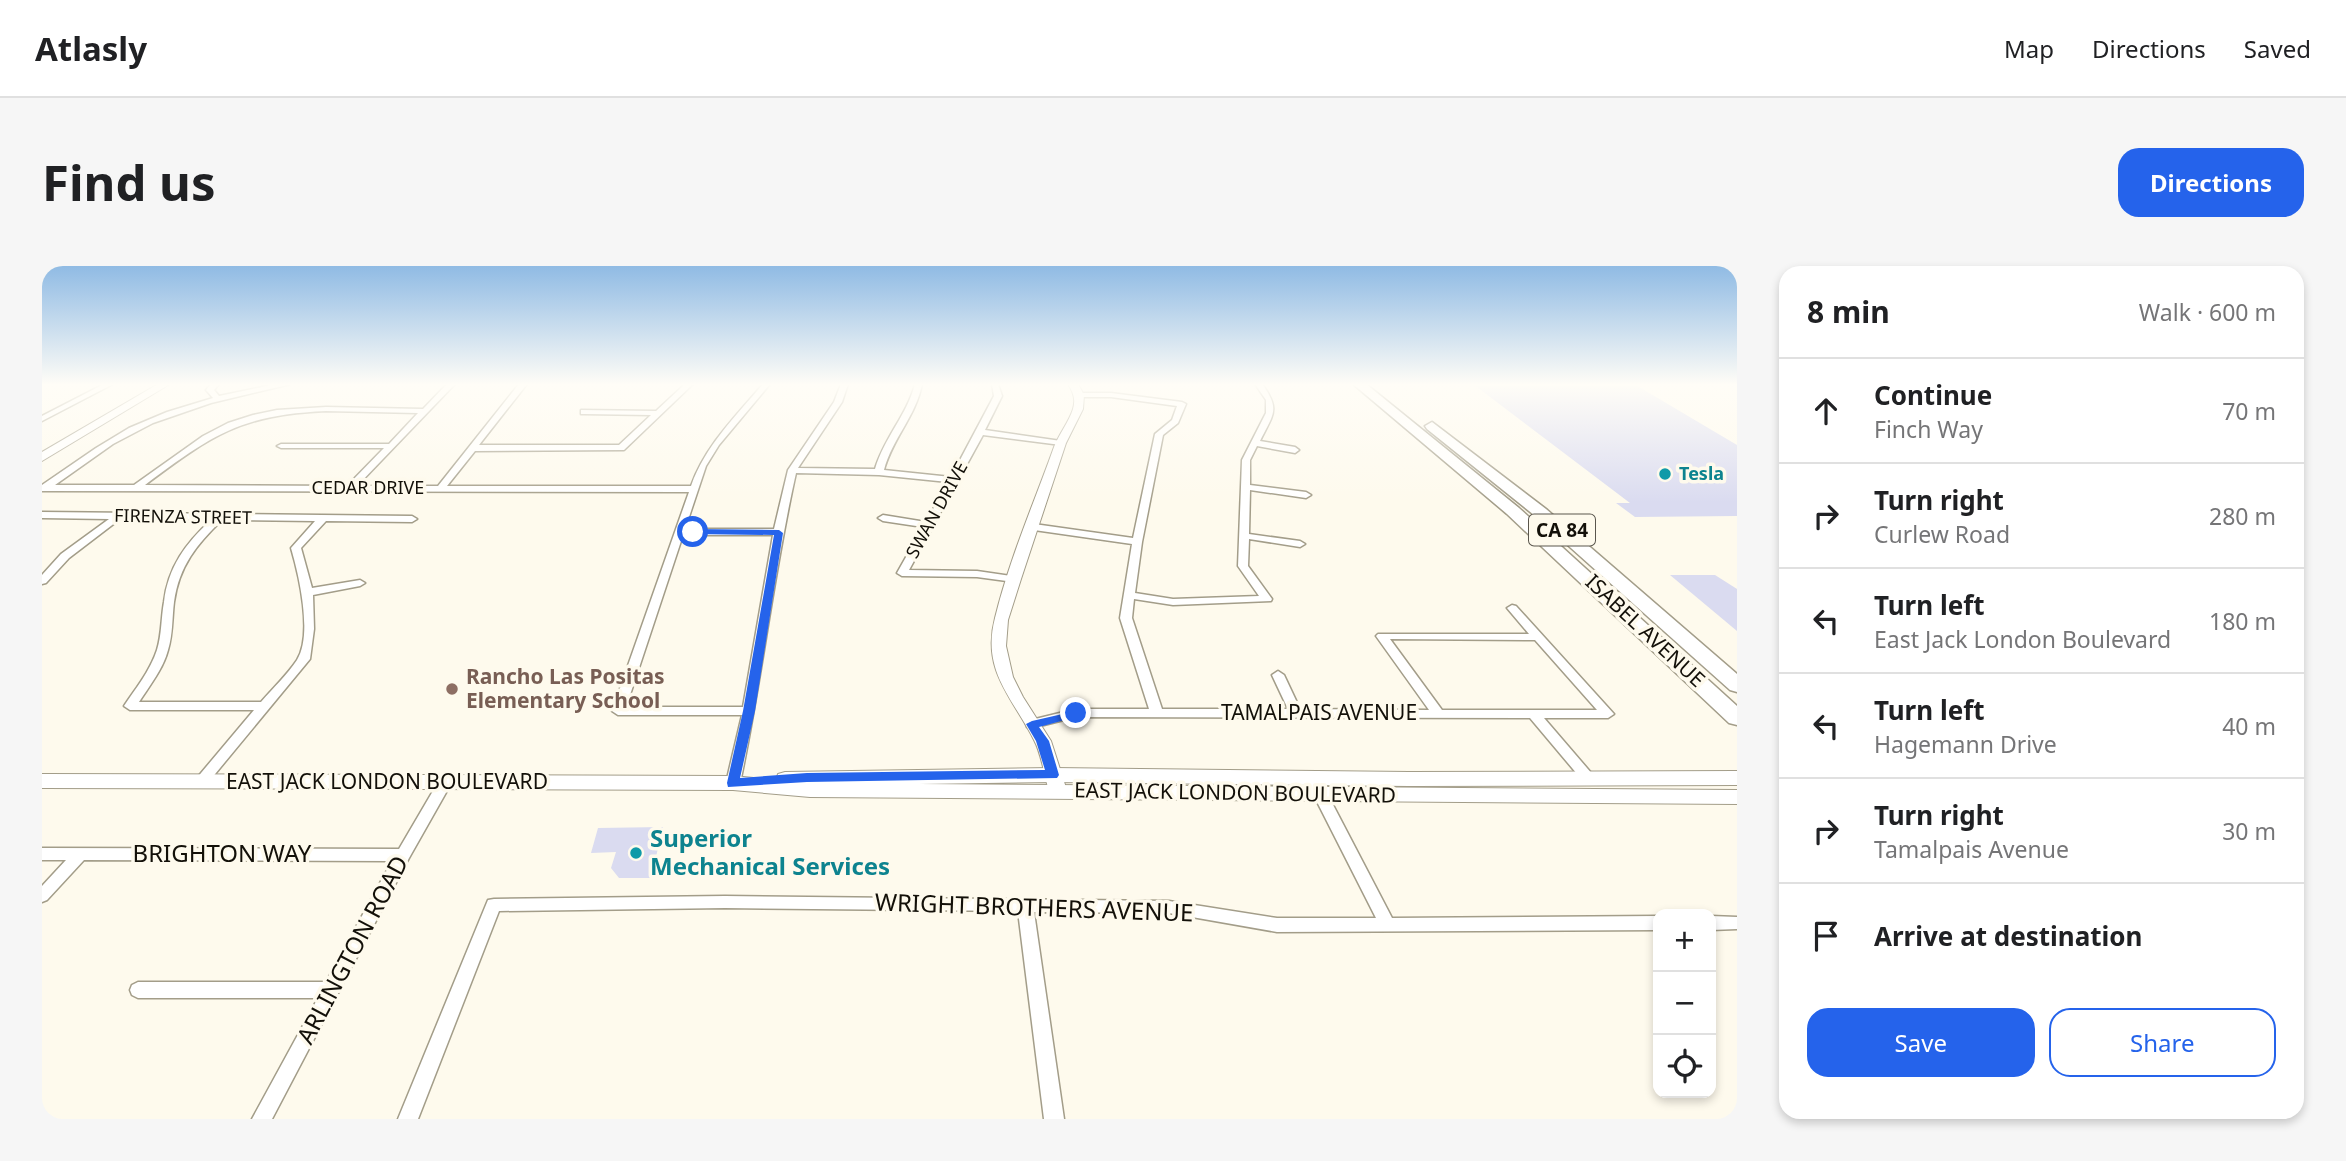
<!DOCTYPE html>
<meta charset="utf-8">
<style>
body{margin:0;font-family:"Noto Sans",sans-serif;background:#f6f6f6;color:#202124}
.controls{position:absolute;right:21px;bottom:21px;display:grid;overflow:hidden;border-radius:14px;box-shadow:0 4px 10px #0003}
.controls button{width:63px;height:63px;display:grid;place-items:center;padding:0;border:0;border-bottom:2px solid #e0e0e0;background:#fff;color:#202124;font:35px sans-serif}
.stop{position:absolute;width:21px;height:21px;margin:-16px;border:5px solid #2563eb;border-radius:50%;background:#fff}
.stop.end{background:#2563eb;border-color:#fff;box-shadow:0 2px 7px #0008}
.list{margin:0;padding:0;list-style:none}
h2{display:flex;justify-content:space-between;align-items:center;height:91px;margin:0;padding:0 28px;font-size:30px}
h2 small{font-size:23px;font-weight:400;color:#757577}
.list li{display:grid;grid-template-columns:46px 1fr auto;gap:21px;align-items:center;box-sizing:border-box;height:105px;padding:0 28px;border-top:2px solid #e0e0e0}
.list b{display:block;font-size:26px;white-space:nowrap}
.list p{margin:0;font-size:23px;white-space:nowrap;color:#757577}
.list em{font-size:23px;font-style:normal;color:#757577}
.actions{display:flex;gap:14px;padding:21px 28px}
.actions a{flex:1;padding:16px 0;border:2px solid #2563eb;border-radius:21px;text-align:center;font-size:24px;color:#2563eb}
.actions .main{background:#2563eb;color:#fff}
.icon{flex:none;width:38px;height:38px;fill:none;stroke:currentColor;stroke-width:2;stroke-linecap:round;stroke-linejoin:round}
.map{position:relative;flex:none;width:1695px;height:853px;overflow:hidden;border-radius:21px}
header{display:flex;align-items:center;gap:42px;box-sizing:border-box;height:98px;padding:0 35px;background:#fff;border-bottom:2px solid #e0e0e0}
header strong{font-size:33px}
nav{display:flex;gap:38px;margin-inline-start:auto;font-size:24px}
.intro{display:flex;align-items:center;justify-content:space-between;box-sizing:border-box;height:168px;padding:0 42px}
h1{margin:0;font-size:49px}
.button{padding:18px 32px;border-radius:21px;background:#2563eb;color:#fff;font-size:24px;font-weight:700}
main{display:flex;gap:42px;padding:0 42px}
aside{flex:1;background:#fff;border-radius:21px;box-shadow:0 4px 10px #0003}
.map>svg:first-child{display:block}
.building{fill:#dadbf0}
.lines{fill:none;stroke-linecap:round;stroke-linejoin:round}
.minor-casing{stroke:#a39d89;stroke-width:3}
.tertiary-casing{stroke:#a39d89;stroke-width:2}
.secondary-casing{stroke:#a39d89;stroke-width:2}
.trunk-casing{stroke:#a39d89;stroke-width:3}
.minor{fill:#fff;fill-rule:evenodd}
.tertiary{fill:#fff;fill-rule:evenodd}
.secondary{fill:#fff;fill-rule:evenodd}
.trunk{fill:#fff;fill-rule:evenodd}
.route{fill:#2563eb}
.culture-dot{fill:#0f9aa8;stroke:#fefaed;stroke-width:2.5}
.education-dot{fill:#8d6e63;stroke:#fefaed;stroke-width:2.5}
.labels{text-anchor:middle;stroke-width:7;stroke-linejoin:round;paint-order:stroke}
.far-culture-label{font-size:18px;font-weight:bold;fill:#0d838f;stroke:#fefaed;text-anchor:start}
.far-street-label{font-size:18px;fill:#131009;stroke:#fefaed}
.shield{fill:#fefaed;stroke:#5a564d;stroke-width:2}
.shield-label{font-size:19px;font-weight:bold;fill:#131009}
.street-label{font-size:21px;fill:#131009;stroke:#fefaed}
.education-label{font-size:21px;font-weight:bold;fill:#785e54;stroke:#fefaed;text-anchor:start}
.near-culture-label{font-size:24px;font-weight:bold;fill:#0d838f;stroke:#fefaed;text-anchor:start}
.near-street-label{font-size:24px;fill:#131009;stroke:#fefaed}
</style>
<header>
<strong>Atlasly</strong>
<nav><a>Map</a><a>Directions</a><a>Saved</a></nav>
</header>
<div class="intro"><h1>Find us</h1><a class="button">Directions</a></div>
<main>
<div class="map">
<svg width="1695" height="853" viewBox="0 0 1695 853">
<rect width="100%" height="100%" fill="#fefaed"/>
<!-- building -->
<g class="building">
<path d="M1431,118H1592L1695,179V250L1593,251L1574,237H1588Z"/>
<path d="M1628,309H1673L1695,323V365Z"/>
<path d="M621,561L609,612H577L569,602L574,586L549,587L556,562Z"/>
</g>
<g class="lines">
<!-- minor casing -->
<g class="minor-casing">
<g id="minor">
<path d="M62,118H71L0,155V150Z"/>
<path d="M169,118H177L172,124L177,130L234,118H249L169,137L111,157L71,178L13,219H92L161,170L186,157L211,149L235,144L284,141L381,143L405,118H413L315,220H396L477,118H485L437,179H577L609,149L542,148H539V144L614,145L643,118H651L582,184L433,185L405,220H649C663,180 694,150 721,118H728L677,179L664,200L643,263H732L746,204L792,136L799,118H806L800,136L756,202L833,203C842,172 865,149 873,118H880C874,150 850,173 842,204L909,211L952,130L950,118H956L960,130L943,164L1019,175L1023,177L1019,179L941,169L867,304L935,305L976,311V315L972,316L935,311L860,310L855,307L881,261L841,255L836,252L841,249L884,256L906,216L837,209L754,207C731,309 720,414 698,517L696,520H686L684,517L700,449H576L570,445L647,226L0,225V219L54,182L87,162L125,146L171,132L164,124ZM284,145L376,147L347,178H239L235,180L239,182H342L305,220L103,219C170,169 198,149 284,145ZM641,269H731L701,441H584Z"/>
<path d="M1213,118H1220C1239,144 1231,148 1218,175L1253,181L1257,184L1253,187L1215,180L1208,194V219L1264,226L1269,229L1264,232L1208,224L1207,268L1258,275L1263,278L1258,281L1207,273L1206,300L1230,333L1229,335L1131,339L1092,333L1090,352L1120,443H1246L1230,409L1236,405L1242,409L1258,443L1387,444L1334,370L1336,368H1487L1465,342L1470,339L1474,340L1572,448L1566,452H1502L1551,509L1553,512L1551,515H1541L1488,452L1034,451L990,462L985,461L984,458L985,455L1034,443H1107L1078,352L1090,278L992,264L987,261L992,258L1091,272L1113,168L1130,154L1135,140L1069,131H1037L1033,129L1037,127H1069L1140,136L1144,138L1136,157L1121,169L1100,276L1093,327L1131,333L1217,330L1196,300L1200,194L1224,147V134ZM1348,373L1493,374L1555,444H1400Z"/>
<path d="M0,246L370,250L375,253L370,256L284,255L259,282L270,322L318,314L323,317L318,320L271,329L272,363L268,393L164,519H154L152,516L154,513L212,444H88L82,440C94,422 108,405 115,384C120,368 119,352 122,336C126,301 144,277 169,254L78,253L27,292L4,317L0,318V309L19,288L67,253L0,252ZM180,254L273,255L249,282C257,309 271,369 255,394C245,409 231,422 219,436H97C108,419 121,403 126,384C131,368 130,352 132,336C137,300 155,278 180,254Z"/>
<path d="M1270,507L1275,509L1277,512L1350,652L1616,650V664L1235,666L1127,647L992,646L1022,853H1002L976,645L683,642L457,645L376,853H356L446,634L452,633L683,630L1127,635L1235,652H1334L1263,512L1265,509Z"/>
<path d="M403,511L408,513L410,516L367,592L230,853H210L276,732H96L90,729L88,724L90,719L96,716H284L350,595L42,594L5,634L0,636V620L24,594H0V582L357,583L398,513Z"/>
<path d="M1669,650L1695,651V663L1669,664Z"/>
</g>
</g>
<!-- tertiary casing -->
<g class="tertiary-casing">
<path id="tertiary" d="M1026,118H1036L1042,129L1041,143L1024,177L979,313L966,354L964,380L971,411L981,431L1009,475L1025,525L1022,530H1010L1007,525C1002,509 1000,489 992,474C971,432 939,405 953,352C967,294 992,237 1012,181C1017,168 1027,156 1031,143C1034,133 1031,126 1026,118Z"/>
</g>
<!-- secondary casing -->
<g class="secondary-casing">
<g id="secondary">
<path d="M116,118H128L0,195V186Z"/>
<path d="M1011,502L1367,506L1695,505V519L1367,520L1011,516L877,518L1695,524V538L768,531L691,524L0,522V508L691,510L734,514L736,508L743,506Z"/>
</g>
</g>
<!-- trunk casing -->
<g class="trunk-casing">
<g id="trunk">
<path d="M1311,118H1324L1477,242L1695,440V459L1687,457L1465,248Z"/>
<path d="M1390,156L1504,243L1695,408V426L1688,424L1492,249L1385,163L1383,160Z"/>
</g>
</g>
<!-- minor -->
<use href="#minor" class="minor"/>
<!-- tertiary -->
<use href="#tertiary" class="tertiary"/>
<!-- secondary -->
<use href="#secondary" class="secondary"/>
<!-- trunk -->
<use href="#trunk" class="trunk"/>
</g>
<!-- sky -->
<linearGradient id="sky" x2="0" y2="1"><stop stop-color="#90bbe4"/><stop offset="0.5" stop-color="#fffdf7"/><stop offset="1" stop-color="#fffdf7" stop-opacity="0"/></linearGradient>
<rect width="1695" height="237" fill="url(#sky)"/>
<!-- route -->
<path class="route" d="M651,263L737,264L741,267L713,445L698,512L765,507L1003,504L994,475L984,458L990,455L1038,444V450L997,461L1007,475L1017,509L1015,512L765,516L686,521L685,517L701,445L732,269L648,268L647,266Z"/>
<!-- markers -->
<g class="culture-dot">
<circle cx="1623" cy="208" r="7"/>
<circle cx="594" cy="587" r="7"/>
</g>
<circle class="education-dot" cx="410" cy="423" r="7"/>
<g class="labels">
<!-- far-culture labels -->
<g class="far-culture-label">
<text x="1637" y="214">Tesla</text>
</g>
<!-- far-street labels -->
<g class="far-street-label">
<text x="326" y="228">CEDAR DRIVE</text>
<text transform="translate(895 244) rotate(-61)" y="6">SWAN DRIVE</text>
<text transform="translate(141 251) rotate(1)" y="6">FIRENZA STREET</text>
</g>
<!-- shield labels -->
<rect class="shield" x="1487" y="248.5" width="66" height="31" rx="5"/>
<g class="shield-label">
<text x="1520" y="271">CA 84</text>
</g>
<!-- street labels -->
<g class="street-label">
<text transform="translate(1603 365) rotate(43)" y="7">ISABEL AVENUE</text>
<text x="1277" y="454">TAMALPAIS AVENUE</text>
<text x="345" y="523">EAST JACK LONDON BOULEVARD</text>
<text transform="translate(1193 527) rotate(1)" y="7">EAST JACK LONDON BOULEVARD</text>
</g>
<!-- education labels -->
<g class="education-label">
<text x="424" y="418">Rancho Las Positas<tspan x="424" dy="24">Elementary School</tspan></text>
</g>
<!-- near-culture labels -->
<g class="near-culture-label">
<text x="608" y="581">Superior<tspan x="608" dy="28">Mechanical Services</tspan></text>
</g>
<!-- near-street labels -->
<g class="near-street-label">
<text x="180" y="596">BRIGHTON WAY</text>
<text transform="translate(992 642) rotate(2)" y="8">WRIGHT BROTHERS AVENUE</text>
<text transform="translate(311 684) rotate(-62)" y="8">ARLINGTON ROAD</text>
</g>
</g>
</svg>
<div class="controls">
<button>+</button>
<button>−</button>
<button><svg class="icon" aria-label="locate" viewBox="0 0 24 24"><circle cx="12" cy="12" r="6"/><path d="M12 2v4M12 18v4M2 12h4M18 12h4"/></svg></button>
</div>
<div class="stop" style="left:651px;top:266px"></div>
<div class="stop end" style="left:1034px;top:447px"></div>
</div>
<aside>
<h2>8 min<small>Walk · 600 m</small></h2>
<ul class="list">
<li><svg class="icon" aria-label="ahead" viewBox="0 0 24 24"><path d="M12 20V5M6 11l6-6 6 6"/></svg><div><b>Continue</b><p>Finch Way</p></div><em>70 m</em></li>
<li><svg class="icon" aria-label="right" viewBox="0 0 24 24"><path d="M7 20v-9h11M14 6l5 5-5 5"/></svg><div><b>Turn right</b><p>Curlew Road</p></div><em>280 m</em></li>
<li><svg class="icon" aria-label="left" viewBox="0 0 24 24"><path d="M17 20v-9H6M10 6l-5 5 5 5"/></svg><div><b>Turn left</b><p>East Jack London Boulevard</p></div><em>180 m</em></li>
<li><svg class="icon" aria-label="left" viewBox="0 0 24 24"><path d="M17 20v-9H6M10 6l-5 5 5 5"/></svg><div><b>Turn left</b><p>Hagemann Drive</p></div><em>40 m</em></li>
<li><svg class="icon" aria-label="right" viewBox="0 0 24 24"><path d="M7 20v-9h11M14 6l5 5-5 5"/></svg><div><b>Turn right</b><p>Tamalpais Avenue</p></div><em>30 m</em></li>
<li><svg class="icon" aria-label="arrive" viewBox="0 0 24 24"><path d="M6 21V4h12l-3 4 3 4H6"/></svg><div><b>Arrive at destination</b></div></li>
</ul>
<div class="actions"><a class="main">Save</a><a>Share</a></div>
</aside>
</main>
